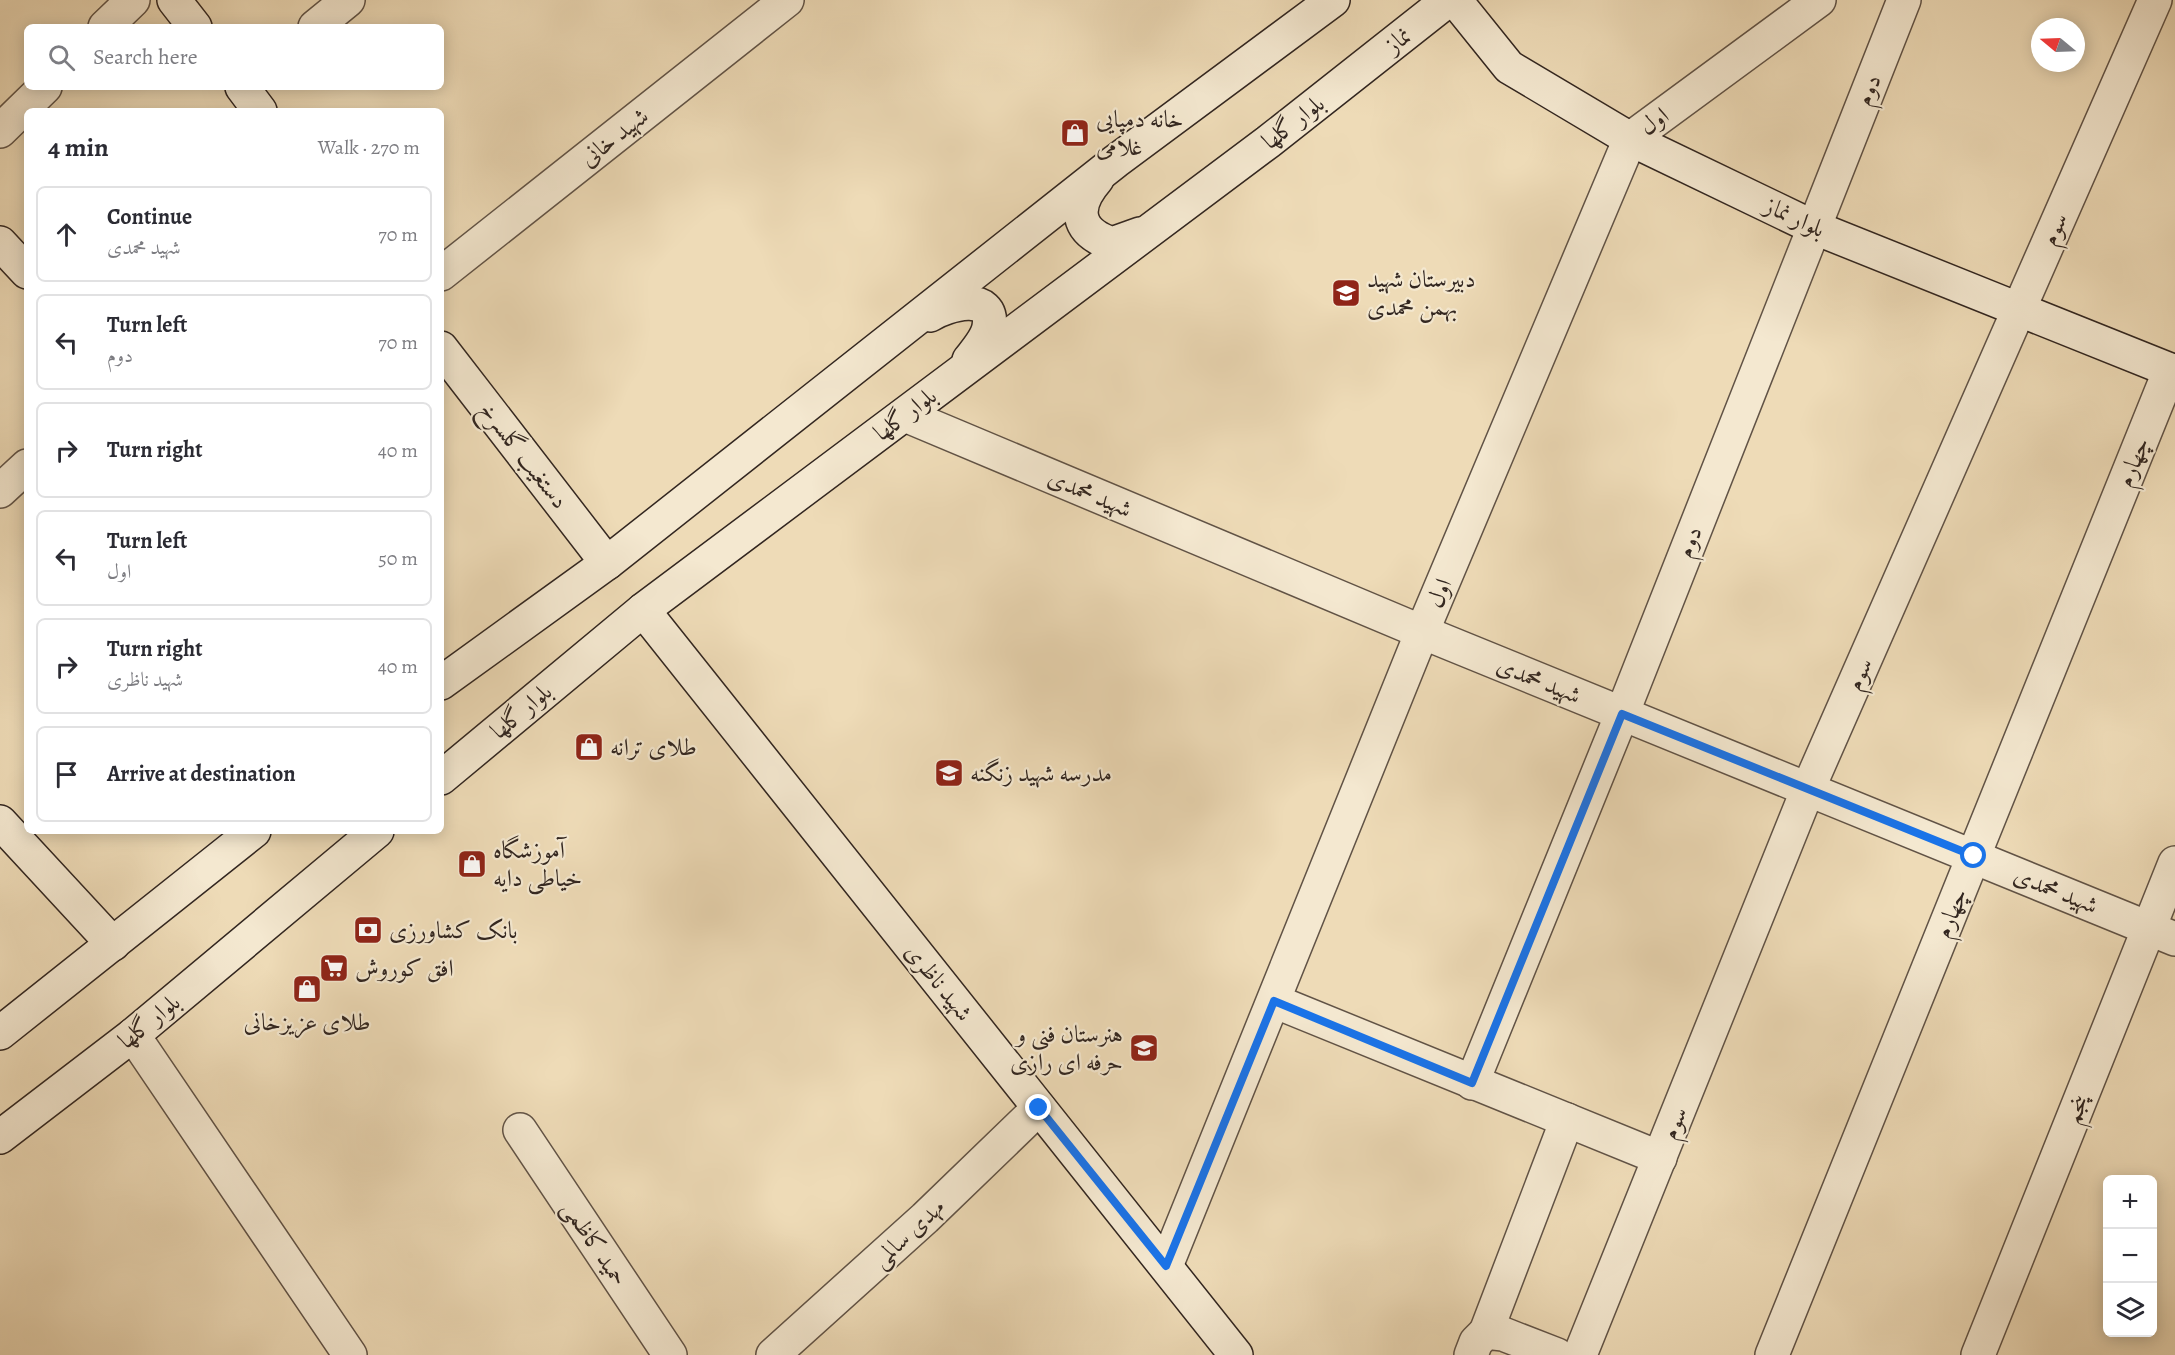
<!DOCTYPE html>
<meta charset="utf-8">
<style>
body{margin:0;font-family:Alegreya,Amiri,serif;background:#f2f2f3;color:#2b2b33}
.controls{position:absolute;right:18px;bottom:18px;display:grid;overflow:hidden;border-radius:9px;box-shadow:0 3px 15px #0003}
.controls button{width:54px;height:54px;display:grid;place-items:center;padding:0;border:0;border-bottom:2px solid #e1e1e2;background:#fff;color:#2b2b33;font:30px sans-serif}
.compass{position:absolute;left:2031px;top:18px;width:54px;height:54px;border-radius:50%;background:#fff;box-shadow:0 3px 15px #0003;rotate:289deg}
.stop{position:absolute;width:18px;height:18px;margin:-14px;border:4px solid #1a73e8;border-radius:50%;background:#fff}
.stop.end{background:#1a73e8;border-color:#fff;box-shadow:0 2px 6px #0008}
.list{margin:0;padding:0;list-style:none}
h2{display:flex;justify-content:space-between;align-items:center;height:78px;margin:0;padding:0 24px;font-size:26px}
h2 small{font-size:20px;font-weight:400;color:#7c7c81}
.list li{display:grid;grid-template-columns:39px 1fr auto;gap:18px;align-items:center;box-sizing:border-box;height:96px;margin:0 12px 12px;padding:0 12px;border:2px solid #e1e1e2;border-radius:9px}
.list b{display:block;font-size:22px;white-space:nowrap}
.list p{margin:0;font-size:20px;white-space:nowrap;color:#7c7c81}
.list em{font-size:20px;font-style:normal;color:#7c7c81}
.icon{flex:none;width:33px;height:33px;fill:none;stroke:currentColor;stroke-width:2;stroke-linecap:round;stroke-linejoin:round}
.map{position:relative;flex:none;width:2175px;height:1355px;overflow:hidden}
.search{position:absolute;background:#fff;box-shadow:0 3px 15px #0003;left:24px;top:24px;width:420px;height:66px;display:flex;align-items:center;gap:15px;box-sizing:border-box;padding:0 21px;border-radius:9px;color:#7c7c81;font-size:22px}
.panel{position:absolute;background:#fff;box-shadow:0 3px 15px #0003;left:24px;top:108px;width:420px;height:726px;border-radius:9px}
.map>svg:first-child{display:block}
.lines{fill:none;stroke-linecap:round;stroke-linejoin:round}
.street-casing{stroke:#615346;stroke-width:36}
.secondary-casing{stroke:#322620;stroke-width:36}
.street{stroke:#f4e8d0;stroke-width:33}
.secondary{stroke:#f4e8d0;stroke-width:33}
.route{stroke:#1a73e8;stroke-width:8}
.labels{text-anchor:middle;stroke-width:4.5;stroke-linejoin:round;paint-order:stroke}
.street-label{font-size:24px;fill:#322620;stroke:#f4e8d0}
.poi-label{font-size:24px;fill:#322620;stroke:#f4e8d0;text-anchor:start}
</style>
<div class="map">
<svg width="2175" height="1355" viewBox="0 0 2175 1355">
<rect width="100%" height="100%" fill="#eedbb7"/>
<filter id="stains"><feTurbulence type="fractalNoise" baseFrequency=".00333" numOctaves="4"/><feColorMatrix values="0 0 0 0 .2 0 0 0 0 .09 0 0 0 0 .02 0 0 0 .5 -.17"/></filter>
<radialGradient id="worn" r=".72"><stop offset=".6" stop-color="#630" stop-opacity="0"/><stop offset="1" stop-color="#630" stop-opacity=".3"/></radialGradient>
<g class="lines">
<!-- street casing -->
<g class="street-casing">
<g id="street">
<path d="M105,27L133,0"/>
<path d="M315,27L348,0"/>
<path d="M0,131L45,87"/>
<path d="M441,274L787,0"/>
<path d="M905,415L1422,632L2175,939"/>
<path d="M0,491L27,466"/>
<path d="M1274,1001L1660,1158"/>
<path d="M133,1035L350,1355"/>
<path d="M1472,1083L1622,714L1904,0"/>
<path d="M520,1130L670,1355"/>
<path d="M1166,1266L1422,632L1630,139L1819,0"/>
<path d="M1486,1332L1567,1120"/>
<path d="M773,1355L925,1218L1039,1108"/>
<path d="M1471,1355L1476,1342L1486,1332L1503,1334L1557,1355"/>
<path d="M1580,1355L1808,789L2155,0"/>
<path d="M1772,1355L2170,370"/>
<path d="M1978,1355L2175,863"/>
</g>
</g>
<!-- secondary casing -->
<g class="secondary-casing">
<g id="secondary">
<path d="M174,0L195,27"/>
<path d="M1455,0L1509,67L1630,139L1813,227L2175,372"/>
<path d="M242,87L260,111"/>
<path d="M1097,179C1073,207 1075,231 1112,244L1140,234"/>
<path d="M0,243L27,272"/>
<path d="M930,315C946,305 995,290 989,327C987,339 976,351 969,360"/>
<path d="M441,348L607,563"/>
<path d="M643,610L1236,1355"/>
<path d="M441,683L607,563L1116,161L1333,0"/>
<path d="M441,778L643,610L1268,142L1448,0"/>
<path d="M0,822L113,944"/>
<path d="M0,1033L254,831"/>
<path d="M0,1137L133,1035L377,831"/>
</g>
</g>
<!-- street -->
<use href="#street" class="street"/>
<!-- secondary -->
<use href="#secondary" class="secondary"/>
</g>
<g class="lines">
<!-- route -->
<path class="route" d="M1039,1108L1166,1266L1274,1001L1472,1083L1622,714L1974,856"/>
</g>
<!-- icons -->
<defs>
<g id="shop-square" transform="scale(1.5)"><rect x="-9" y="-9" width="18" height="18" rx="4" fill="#8f2418" stroke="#f4e8d0"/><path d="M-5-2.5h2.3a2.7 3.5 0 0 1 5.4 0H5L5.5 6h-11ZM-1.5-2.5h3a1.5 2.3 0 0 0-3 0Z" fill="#fff"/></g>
<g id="school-square" transform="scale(1.5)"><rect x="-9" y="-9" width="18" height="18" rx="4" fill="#8f2418" stroke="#f4e8d0"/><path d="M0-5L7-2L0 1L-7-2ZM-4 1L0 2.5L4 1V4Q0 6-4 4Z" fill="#fff"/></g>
<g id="bank-square" transform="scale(1.5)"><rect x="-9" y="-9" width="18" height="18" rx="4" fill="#8f2418" stroke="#f4e8d0"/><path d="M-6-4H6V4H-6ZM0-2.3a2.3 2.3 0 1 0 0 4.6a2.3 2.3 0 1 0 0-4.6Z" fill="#fff"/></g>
<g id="supermarket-square" transform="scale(1.5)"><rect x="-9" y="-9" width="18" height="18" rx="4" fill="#8f2418" stroke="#f4e8d0"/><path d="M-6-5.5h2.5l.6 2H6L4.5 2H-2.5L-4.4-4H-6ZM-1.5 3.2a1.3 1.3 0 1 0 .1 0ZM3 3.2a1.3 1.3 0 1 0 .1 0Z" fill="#fff"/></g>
</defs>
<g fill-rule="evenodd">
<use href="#shop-square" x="1075" y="133"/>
<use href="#school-square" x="1346" y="293"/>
<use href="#shop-square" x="589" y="747"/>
<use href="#school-square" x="949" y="773"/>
<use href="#shop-square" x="472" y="864"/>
<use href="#bank-square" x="368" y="930"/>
<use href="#supermarket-square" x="334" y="968"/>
<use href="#shop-square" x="307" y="989"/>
<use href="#school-square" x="1144" y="1048"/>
</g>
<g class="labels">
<!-- street labels -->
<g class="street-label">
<text transform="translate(1398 40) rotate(-38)" y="8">نماز</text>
<text transform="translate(1868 90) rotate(-68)" y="8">دوم</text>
<text transform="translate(1654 121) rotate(-36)" y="8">اول</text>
<text transform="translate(1293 122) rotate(-38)" y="8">بلوار گلها</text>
<text transform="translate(614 137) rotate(-38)" y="8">شهید خانی</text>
<text transform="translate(1795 217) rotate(25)" y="8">بلوار نماز</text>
<text transform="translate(2054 229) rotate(-66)" y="8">سوم</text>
<text transform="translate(905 414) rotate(-37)" y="8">بلوار گلها</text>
<text transform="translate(524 455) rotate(52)" y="8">دستغیب گلسرخ</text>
<text transform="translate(2133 462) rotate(-68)" y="8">چهارم</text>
<text transform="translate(1090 493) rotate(23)" y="8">شهید محمدی</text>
<text transform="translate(1689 542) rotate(-69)" y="8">دوم</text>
<text transform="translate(1439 593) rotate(-67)" y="8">اول</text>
<text transform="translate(1859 674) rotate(-66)" y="8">سوم</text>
<text transform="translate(1539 680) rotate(22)" y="8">شهید محمدی</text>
<text transform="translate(521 711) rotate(-40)" y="8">بلوار گلها</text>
<text transform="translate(2056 890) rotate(22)" y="8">شهید محمدی</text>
<text transform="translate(1951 913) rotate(-68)" y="8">چهارم</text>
<text transform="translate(939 982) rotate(51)" y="8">شهید ناظری</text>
<text transform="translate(149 1021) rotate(-39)" y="8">بلوار گلها</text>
<text transform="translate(2076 1109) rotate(-68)" y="8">پنجم</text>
<text transform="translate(1674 1123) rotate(-68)" y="8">سوم</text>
<text transform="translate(908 1233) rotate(-43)" y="8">مهدی سالمی</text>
<text transform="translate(595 1243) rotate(56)" y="8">حمید کاظمی</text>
</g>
<!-- poi labels -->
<g class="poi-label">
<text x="1096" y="127">خانه دمپایی<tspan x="1096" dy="28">غلامی</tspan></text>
<text x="1367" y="287">دبیرستان شهید<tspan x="1367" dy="28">بهمن محمدی</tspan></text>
<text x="610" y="755">طلای ترانه</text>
<text x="970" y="781">مدرسه شهید زنگنه</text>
<text x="493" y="858">آموزشگاه<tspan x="493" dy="28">خیاطی دایه</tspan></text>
<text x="389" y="938">بانک کشاورزی</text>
<text x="355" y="976">افق کوروش</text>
<text x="307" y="1030" text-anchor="middle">طلای عزیزخانی</text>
<text x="1123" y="1042" text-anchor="end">هنرستان فنی و<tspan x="1123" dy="28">حرفه ای رازی</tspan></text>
</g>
</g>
<rect width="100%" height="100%" filter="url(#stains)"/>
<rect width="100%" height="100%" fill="url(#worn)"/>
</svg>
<div class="controls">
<button>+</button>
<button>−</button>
<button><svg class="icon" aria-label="layers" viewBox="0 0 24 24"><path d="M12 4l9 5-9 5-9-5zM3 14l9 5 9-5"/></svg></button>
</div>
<svg class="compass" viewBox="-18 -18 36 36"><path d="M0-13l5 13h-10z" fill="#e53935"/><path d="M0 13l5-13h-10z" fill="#7c7c81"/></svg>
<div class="stop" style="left:1974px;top:856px"></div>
<div class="stop end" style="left:1039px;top:1108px"></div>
<div class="search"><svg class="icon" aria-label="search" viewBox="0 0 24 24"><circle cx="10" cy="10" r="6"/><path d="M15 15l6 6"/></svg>Search here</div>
<section class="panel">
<h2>4 min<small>Walk · 270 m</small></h2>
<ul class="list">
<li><svg class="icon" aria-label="ahead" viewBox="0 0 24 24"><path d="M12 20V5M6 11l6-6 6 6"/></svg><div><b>Continue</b><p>شهید محمدی</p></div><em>70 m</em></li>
<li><svg class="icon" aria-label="left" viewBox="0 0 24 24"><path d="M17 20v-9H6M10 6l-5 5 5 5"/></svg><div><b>Turn left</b><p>دوم</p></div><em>70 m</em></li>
<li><svg class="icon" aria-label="right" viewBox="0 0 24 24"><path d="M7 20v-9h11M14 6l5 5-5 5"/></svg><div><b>Turn right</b></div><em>40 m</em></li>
<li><svg class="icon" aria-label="left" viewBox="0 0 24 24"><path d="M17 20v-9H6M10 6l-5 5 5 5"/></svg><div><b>Turn left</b><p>اول</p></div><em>50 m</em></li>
<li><svg class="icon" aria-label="right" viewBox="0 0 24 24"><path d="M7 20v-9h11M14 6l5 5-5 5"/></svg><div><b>Turn right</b><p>شهید ناظری</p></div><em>40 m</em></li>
<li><svg class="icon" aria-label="arrive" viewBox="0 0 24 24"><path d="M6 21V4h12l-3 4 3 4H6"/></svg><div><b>Arrive at destination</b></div></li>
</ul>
</section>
</div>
